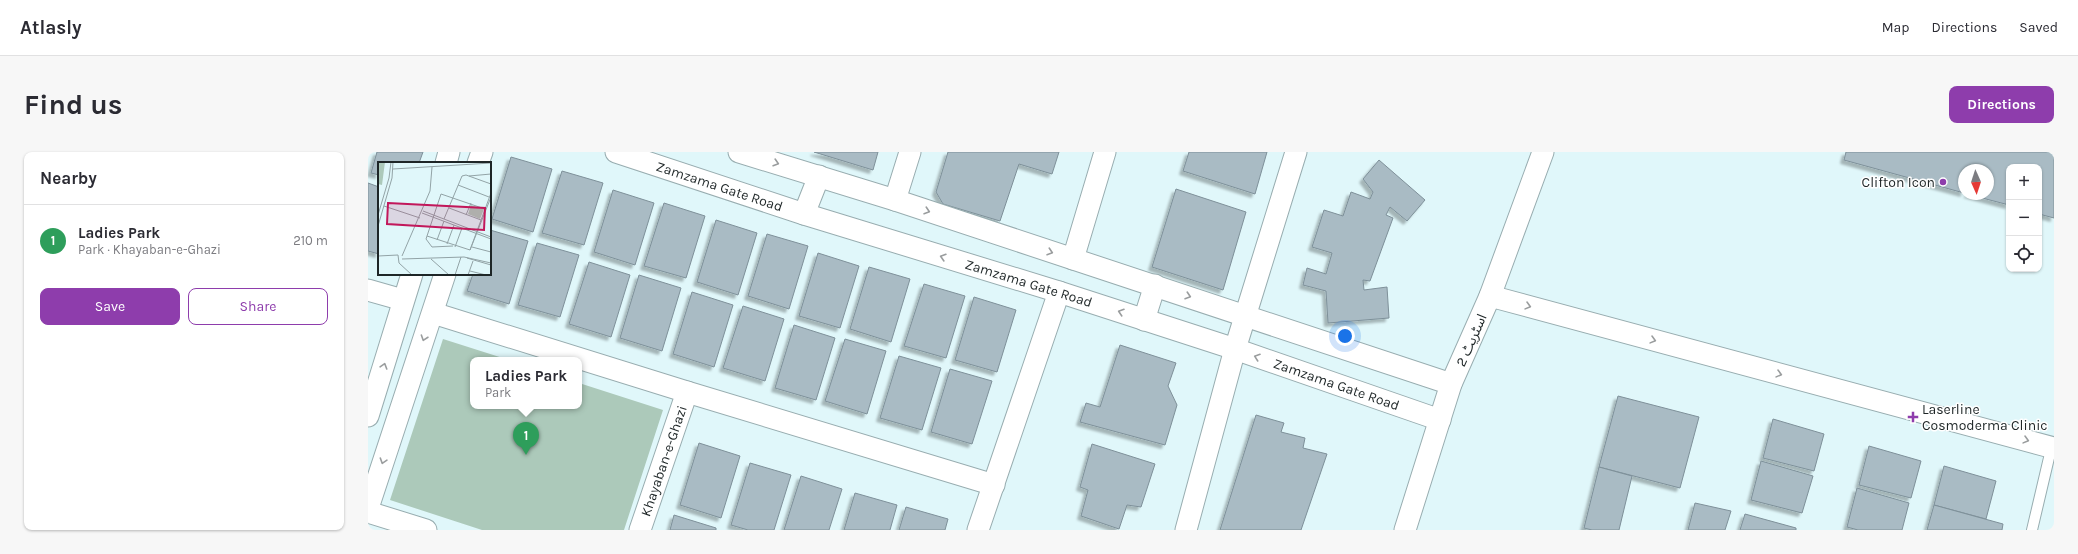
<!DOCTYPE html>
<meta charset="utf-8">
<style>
body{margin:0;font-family:Karla,"Noto Sans Arabic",sans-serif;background:#f7f7f7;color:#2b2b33}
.controls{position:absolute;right:12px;top:12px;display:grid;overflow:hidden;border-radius:8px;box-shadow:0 1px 3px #0004}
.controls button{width:36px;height:36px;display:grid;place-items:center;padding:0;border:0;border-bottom:1px solid #e1e1e2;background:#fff;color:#2b2b33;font:20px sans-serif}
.compass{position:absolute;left:1590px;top:12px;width:36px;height:36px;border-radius:50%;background:#fff;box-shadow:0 1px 3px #0004;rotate:177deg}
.you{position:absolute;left:977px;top:184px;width:14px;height:14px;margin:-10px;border:3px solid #fff;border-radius:50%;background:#1a73e8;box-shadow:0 0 0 6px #1a73e833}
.badge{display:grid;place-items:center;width:26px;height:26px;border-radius:50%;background:#8e3dac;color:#fff;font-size:13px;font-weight:700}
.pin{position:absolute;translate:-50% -33px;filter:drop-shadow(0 1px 2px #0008)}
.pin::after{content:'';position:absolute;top:21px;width:14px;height:12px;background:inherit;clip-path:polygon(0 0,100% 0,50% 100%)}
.popup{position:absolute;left:102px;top:205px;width:112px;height:52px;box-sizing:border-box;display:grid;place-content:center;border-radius:8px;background:#fff;filter:drop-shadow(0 1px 3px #0005);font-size:13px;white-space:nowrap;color:#7c7c81}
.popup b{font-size:15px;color:#2b2b33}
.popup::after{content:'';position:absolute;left:50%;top:100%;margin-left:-8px;border:8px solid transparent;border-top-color:#fff}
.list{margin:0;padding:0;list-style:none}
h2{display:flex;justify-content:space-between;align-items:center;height:52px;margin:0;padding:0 16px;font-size:17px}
h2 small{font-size:13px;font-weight:400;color:#7c7c81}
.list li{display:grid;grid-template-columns:26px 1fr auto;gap:12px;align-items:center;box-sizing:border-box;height:72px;padding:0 16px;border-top:1px solid #e1e1e2}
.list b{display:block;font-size:15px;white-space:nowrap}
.list p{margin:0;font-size:13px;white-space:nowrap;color:#7c7c81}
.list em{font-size:13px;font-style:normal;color:#7c7c81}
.actions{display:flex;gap:8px;padding:12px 16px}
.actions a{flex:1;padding:9px 0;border:1px solid #8e3dac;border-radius:8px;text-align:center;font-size:14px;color:#8e3dac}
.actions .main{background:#8e3dac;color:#fff}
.icon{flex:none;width:22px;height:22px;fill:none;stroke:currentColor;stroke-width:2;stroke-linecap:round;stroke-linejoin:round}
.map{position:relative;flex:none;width:1686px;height:378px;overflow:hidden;border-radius:8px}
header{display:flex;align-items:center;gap:24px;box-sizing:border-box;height:56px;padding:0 20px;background:#fff;border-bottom:1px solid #e1e1e2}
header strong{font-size:19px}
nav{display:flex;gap:22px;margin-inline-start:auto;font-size:14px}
.intro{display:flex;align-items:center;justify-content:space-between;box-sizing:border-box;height:96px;padding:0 24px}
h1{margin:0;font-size:28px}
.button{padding:10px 18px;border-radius:8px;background:#8e3dac;color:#fff;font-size:14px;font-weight:700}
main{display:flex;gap:24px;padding:0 24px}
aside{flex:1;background:#fff;border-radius:8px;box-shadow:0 1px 3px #0004}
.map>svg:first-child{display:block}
.green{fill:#acc9ba}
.building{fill:#a9bbc4;stroke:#7e9099;filter:url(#shadow)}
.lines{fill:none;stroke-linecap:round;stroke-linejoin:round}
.service-casing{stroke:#98adb0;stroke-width:12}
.minor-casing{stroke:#98adb0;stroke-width:23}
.service{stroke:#fff;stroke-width:10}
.minor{stroke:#fff;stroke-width:21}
.oneway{stroke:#9a9d9e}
.poi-dot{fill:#8e3dac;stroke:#fff;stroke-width:1.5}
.labels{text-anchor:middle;stroke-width:3;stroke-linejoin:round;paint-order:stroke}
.poi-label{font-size:14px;fill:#1e2627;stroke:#fff;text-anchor:end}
.street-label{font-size:14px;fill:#1e2627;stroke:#fff}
.inset-road{fill:none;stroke:#92a3a6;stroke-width:1}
.view{fill:#c2185b;fill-opacity:0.15;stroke:#c2185b;stroke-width:2}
.inset-edge{fill:none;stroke:#1e2627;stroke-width:2}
</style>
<header>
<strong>Atlasly</strong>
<nav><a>Map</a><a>Directions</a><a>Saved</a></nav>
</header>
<div class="intro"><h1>Find us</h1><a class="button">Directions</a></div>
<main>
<aside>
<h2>Nearby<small></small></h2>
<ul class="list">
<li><span class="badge" style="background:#2e9e5b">1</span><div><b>Ladies Park</b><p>Park · Khayaban-e-Ghazi</p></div><em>210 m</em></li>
</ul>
<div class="actions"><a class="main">Save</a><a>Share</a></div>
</aside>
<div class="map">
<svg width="1686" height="378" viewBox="0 0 1686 378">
<defs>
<filter id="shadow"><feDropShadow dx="-3.5" dy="3.5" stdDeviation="1" flood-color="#0004"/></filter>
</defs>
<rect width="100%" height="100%" fill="#e0f7fa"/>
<!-- green -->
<path class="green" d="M75,187L141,208H105V254H211V231L295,258L256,378H114L22,348Z"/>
<!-- building -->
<g class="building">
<path d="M9,0H55L51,11H11V23L3,21Z"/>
<path d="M446,0H510L505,18Z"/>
<path d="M580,0H691L684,22L651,12L632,69L575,52L568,40Z"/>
<path d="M821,0H899L887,42L815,19Z"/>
<path d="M1478,0H1686V66L1671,62V15H1641V53L1599,42H1620V18H1596V41L1476,8Z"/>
<path d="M143,5L184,17L165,80L124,67Z"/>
<path d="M1011,8L1057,48L1039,69L1022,55L1018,63L1025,66L1002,129L995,128L996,138L1019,135L1021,166L960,171L958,139L935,133L939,116L958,122L964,101L944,95L956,58L975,64L983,40L1002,47L1005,40L995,27Z"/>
<path d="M194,19L235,31L216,93L174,81Z"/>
<path d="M0,31L11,35V102L0,99Z"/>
<path d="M808,37L878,60L855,138L784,115Z"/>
<path d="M245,38L286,51L267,113L226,100Z"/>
<path d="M296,51L337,64L318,126L276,114Z"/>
<path d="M348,68L389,81L370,143L329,130Z"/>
<path d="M122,78L160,89L141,152L99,139L105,122H122Z"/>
<path d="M399,82L440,94L421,157L380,144Z"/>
<path d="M169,91L211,103L192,165L150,153Z"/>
<path d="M450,101L491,114L472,176L431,164Z"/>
<path d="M221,110L262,123L243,185L201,172Z"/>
<path d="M501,115L542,127L523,190L482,177Z"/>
<path d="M271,123L313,136L294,199L252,186Z"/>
<path d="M556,132L597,144L578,206L536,194Z"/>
<path d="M324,140L365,153L346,215L305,202Z"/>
<path d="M606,145L648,158L629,220L587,208Z"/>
<path d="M375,154L416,167L397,229L355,216Z"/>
<path d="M426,173L467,186L448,248L407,236Z"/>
<path d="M477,187L518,199L499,262L457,249Z"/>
<path d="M752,193L808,211L800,234L809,253L797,293L712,270L718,251L732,255Z"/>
<path d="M531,204L573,216L554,278L512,266Z"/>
<path d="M582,217L624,229L604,292L563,280Z"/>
<path d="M1250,244L1331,265L1312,336L1231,315Z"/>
<path d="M888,263L916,271L913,280L937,286L935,296L959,302L933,378H852Z"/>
<path d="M1405,267L1456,282L1446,319L1395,306Z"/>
<path d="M331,291L372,304L353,366L312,353Z"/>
<path d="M724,292L787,312L773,355L759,353L751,377L713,364L720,338L712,335Z"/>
<path d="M1501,294L1553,309L1543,346L1491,333Z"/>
<path d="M1393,309L1445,324L1434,361L1383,348Z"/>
<path d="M382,311L423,323L406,378H380L363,373Z"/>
<path d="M1576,314L1628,329L1618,367L1566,353Z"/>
<path d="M1231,315L1264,324L1251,378H1224L1216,376Z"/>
<path d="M433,324L474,337L461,378H416Z"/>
<path d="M1489,336L1541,351L1534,378H1490L1479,375Z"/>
<path d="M487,341L529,353L522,378H476Z"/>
<path d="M1327,351L1363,359L1357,378H1320Z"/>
<path d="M1566,353L1635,372L1634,378H1559Z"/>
<path d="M538,355L580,367L577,378H531Z"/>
<path d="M1377,362L1428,376V378H1372Z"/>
<path d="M306,363L348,376V378H302Z"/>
</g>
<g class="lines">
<!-- service casing -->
<g class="service-casing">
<path id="service" d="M1664,378L1684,293"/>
</g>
<!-- minor casing -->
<g class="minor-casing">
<g id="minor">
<path id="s1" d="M248,0L436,62L691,140L867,197L1072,268"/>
<path d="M371,0L527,48L1083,232"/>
<path d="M78,11L81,0"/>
<path d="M110,11L114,0"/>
<path d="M527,48L542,0"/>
<path d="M436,62L451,24"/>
<path d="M705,107L737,0"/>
<path d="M0,138L35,148"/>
<path d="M1122,144L1686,296"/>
<path d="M65,161L319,240L626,333"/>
<path d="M776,168L787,133"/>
<path d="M0,264L44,122"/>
<path d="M0,356L77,122"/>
<path d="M0,360L58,378"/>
<path id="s2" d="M272,378L319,240"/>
<path d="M610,378L691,140"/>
<path d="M818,378L867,197L928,0"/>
<path d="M1037,378L1083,232L1122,144L1175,0"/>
</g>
</g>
<!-- service -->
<use href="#service" class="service"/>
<!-- minor -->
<use href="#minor" class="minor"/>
</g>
<!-- one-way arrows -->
<defs><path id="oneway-chevron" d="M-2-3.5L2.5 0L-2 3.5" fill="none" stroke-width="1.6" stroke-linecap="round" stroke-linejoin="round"/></defs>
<g class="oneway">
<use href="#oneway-chevron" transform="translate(408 11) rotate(17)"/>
<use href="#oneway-chevron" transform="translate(559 59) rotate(18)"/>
<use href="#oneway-chevron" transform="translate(682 100) rotate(18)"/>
<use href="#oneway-chevron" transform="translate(575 105) rotate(-163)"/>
<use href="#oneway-chevron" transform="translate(820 144) rotate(18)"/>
<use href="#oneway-chevron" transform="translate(1160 154) rotate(15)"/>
<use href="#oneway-chevron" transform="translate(753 160) rotate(-162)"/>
<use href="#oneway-chevron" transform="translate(56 186) rotate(109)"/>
<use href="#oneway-chevron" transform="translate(1285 188) rotate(15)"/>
<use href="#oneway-chevron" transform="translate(889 205) rotate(-161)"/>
<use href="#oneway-chevron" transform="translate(16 214) rotate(-73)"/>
<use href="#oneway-chevron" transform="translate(1411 222) rotate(15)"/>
<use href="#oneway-chevron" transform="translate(1658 288) rotate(15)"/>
<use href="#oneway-chevron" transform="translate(15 309) rotate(108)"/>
</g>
<!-- markers -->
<g class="poi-dot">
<circle cx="1575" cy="30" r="4"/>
<path d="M1543 259h4v4h4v4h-4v4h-4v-4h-4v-4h4z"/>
</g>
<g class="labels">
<!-- poi labels -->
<g class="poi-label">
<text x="1567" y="35">Clifton Icon</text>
<text x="1554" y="262" text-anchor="start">Laserline<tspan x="1554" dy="16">Cosmoderma Clinic</tspan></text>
</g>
<!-- street labels -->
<g class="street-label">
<text dy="5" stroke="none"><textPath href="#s1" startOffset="109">Zamzama Gate Road</textPath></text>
<text dy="5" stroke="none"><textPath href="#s1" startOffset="433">Zamzama Gate Road</textPath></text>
<text transform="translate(1103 188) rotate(-66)" y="5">اسٹریٹ 2</text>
<text dy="5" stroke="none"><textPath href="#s1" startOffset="757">Zamzama Gate Road</textPath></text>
<text dy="5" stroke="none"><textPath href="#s2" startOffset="73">Khayaban-e-Ghazi</textPath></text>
</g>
</g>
<!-- overview -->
<g transform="translate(10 10)">
<rect width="113" height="113" fill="#e0f7fa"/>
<path d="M0,0H7L4,23L0,22ZM93,43L106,47L102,57L90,52Z" fill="#acc9ba"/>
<path class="inset-road" d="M15,7L113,1M91,14L113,12M80,23L111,35M6,44L42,56M71,46L103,58M45,49L113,75M44,51L113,77M0,53L11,16L13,0M88,53L93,41M66,57L84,14L88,13L113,22M0,64L14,16L15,0M49,74L92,88M59,78L66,59M69,82L76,63M75,84L54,85L48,77L63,32L107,47M77,85L84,66M94,85L113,90M92,88L113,31M92,88L113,35M20,93L21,101L34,113M0,94L20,93M24,94L52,29L54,5M89,96L113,103M24,97L86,95L113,101M53,97L71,113M92,109L108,113M77,113L83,95M90,113L95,99"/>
<path class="view" d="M10,41L107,46L106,68L9,62Z"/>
<rect width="113" height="113" class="inset-edge"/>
</g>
</svg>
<div class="controls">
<button>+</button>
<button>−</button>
<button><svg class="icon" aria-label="locate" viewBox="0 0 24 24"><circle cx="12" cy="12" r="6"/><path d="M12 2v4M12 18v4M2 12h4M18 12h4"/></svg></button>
</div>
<svg class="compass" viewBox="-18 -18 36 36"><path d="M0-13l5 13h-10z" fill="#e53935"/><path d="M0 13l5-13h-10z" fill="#7c7c81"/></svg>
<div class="you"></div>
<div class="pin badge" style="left:158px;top:303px;background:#2e9e5b">1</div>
<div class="popup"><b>Ladies Park</b>Park</div>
</div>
</main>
